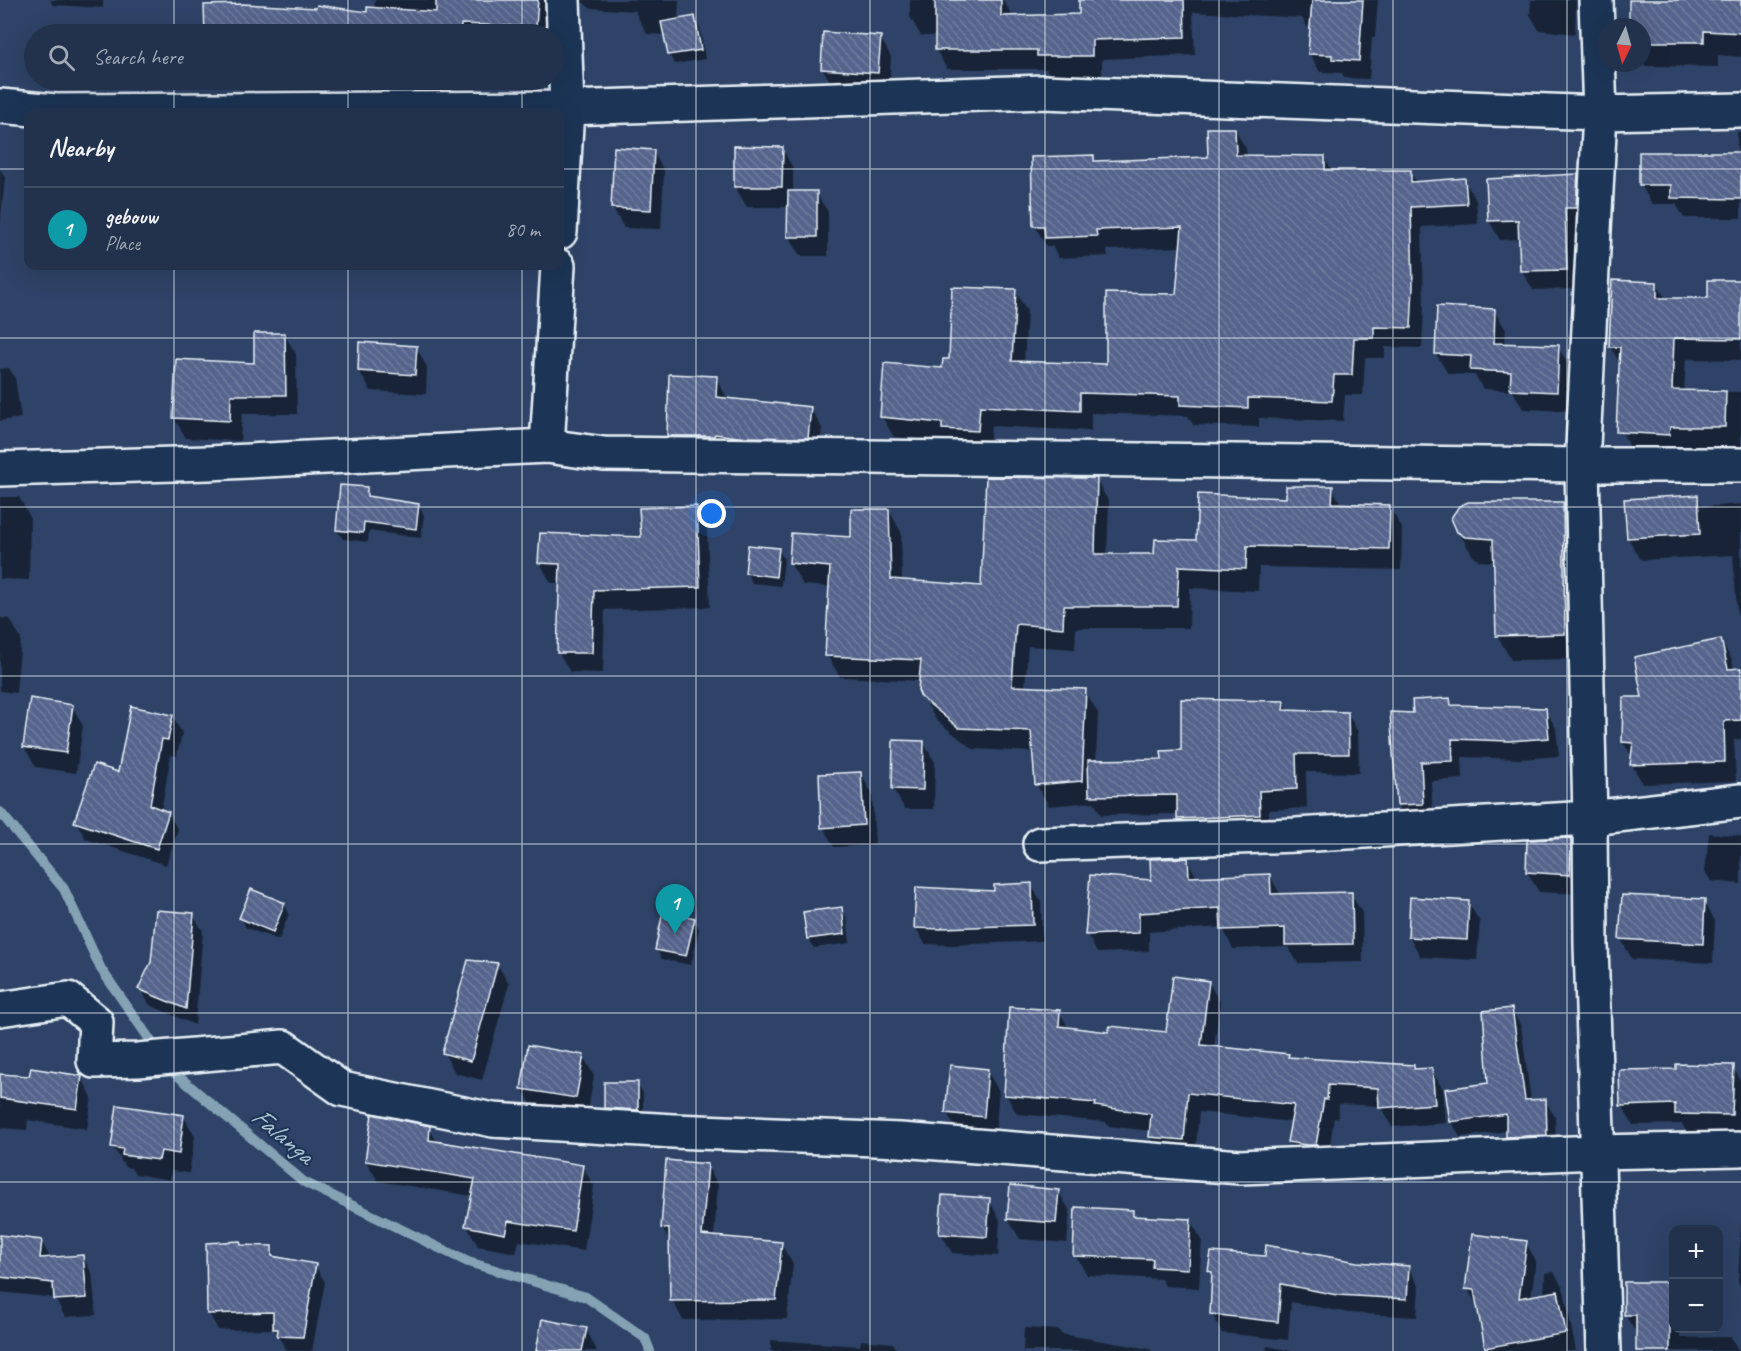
<!DOCTYPE html>
<meta charset="utf-8">
<style>
body{margin:0;font-family:Caveat,sans-serif;background:#2e3e57;color:#f1f3f6}
.controls{position:absolute;right:18px;bottom:18px;display:grid;overflow:hidden;border-radius:12px;box-shadow:0 6px 24px #0002}
.controls button{width:54px;height:54px;display:grid;place-items:center;padding:0;border:0;border-bottom:2px solid #3f4d65;background:#22324d;color:#f1f3f6;font:30px sans-serif}
.compass{position:absolute;left:1597px;top:18px;width:54px;height:54px;border-radius:50%;background:#22324d;box-shadow:0 6px 24px #0002;rotate:185deg}
.you{position:absolute;left:712px;top:514px;width:21px;height:21px;margin:-15px;border:4px solid #fff;border-radius:50%;background:#1a73e8;box-shadow:0 0 0 9px #1a73e833}
.badge{display:grid;place-items:center;width:39px;height:39px;border-radius:50%;background:#ff9aa2;color:#fff;font-size:20px;font-weight:700}
.pin{position:absolute;translate:-50% -50px;filter:drop-shadow(0 2px 3px #0008)}
.pin::after{content:'';position:absolute;top:32px;width:21px;height:18px;background:inherit;clip-path:polygon(0 0,100% 0,50% 100%)}
.list{margin:0;padding:0;list-style:none}
h2{display:flex;justify-content:space-between;align-items:center;height:78px;margin:0;padding:0 24px;font-size:26px}
h2 small{font-size:20px;font-weight:400;color:#a2aab6}
.list li{display:grid;grid-template-columns:39px 1fr auto;gap:18px;align-items:center;box-sizing:border-box;height:84px;padding:0 24px;border-top:2px solid #3f4d65}
.list b{display:block;font-size:22px;white-space:nowrap}
.list p{margin:0;font-size:20px;white-space:nowrap;color:#a2aab6}
.list em{font-size:20px;font-style:normal;color:#a2aab6}
.icon{flex:none;width:33px;height:33px;fill:none;stroke:currentColor;stroke-width:2;stroke-linecap:round;stroke-linejoin:round}
.map{position:relative;flex:none;width:1741px;height:1351px;overflow:hidden}
.search{position:absolute;background:#22324d;box-shadow:0 6px 24px #0002;left:24px;top:24px;width:540px;height:66px;display:flex;align-items:center;gap:15px;box-sizing:border-box;padding:0 21px;border-radius:33px;color:#a2aab6;font-size:22px}
.panel{position:absolute;background:#22324d;box-shadow:0 6px 24px #0002;left:24px;top:108px;width:540px;height:162px;border-radius:12px}
.map>svg:first-child{display:block}
.shadow{fill:#0007}
.lines{fill:none;stroke-linecap:round;stroke-linejoin:round}
.stream{stroke:#84a2b4;stroke-width:10}
.building{fill:url(#building-back-hatch);stroke:#e8f1f8;stroke-width:1.5}
.minor-casing{stroke:#e8f1f8;stroke-width:38}
.minor{stroke:#1d3557;stroke-width:33}
.grid{fill:none;stroke:#e8f1f8;stroke-width:1.5;stroke-opacity:0.55}
.labels{text-anchor:middle;stroke-width:4.5;stroke-linejoin:round;paint-order:stroke}
.water-label{font-size:27px;font-style:italic;fill:#aec3d0;stroke:#1d3557}
</style>
<div class="map">
<svg width="1741" height="1351" viewBox="0 0 1741 1351">
<defs>
<pattern id="building-back-hatch" width="6" height="6" patternUnits="userSpaceOnUse" patternTransform="scale(1.5)"><rect width="6" height="6" fill="#56648c"/><path d="M-1 5l2 2M0 0l6 6M5-1l2 2" fill="none" stroke="#6e7b9d"/></pattern>
</defs>
<rect width="100%" height="100%" fill="#2e4367"/>
<filter id="ink" filterUnits="userSpaceOnUse"><feTurbulence type="fractalNoise" baseFrequency=".0167" numOctaves="2"/><feDisplacementMap in="SourceGraphic" scale="12" xChannelSelector="R" yChannelSelector="G"/><feConvolveMatrix kernelMatrix="1 2 1 2 8 2 1 2 1" color-interpolation-filters="sRGB"/></filter>
<g filter="url(#ink)">
<!-- shadow -->
<g class="shadow">
<path d="M50,0H103V8L53,5Z"/>
<path d="M375,0H679L678,21L694,18L700,28L705,59L675,64L669,55L665,35L647,34L636,14V11L590,8L584,3L574,1L548,34H207L206,7L368,14L374,9Z"/>
<path d="M910,0H1003L1011,13V17L1080,16V0H1378L1375,38H1372L1369,79L1344,78L1342,73L1320,72L1309,53L1311,27H1307L1302,18L1193,12L1195,55L1102,59V75H1050L1046,69H947L936,50V36H921L910,17Z"/>
<path d="M1531,0H1576L1575,34L1539,30L1530,15Z"/>
<path d="M1631,0H1741V57L1718,55V67L1645,66L1642,61V27H1631Z"/>
<path d="M880,37L891,57L889,92L834,88L822,68Z"/>
<path d="M1235,129L1246,149L1247,156L1324,157L1332,171L1410,172L1417,183L1464,180L1476,200L1478,224L1422,227L1424,307L1422,348L1385,347V358H1365L1363,395H1345L1343,421L1259,418V427L1193,425L1188,416L1091,413V431L991,426L989,451L951,442L894,437L882,417L944,370L1015,291L1027,311L1024,363L1107,366L1178,296L1182,247L1107,250L1108,256L1059,258L1052,246H1046L1035,226L1093,157L1096,162L1210,158Z"/>
<path d="M1737,132H1741V218H1684L1676,204H1652L1641,185L1737,154Z"/>
<path d="M782,148L793,168V192L816,193L828,212V256H800L789,236V207H747L735,187Z"/>
<path d="M653,151L664,171L661,229L624,228L613,208Z"/>
<path d="M0,169L5,177L0,227Z"/>
<path d="M1577,176L1588,195L1587,227L1576,226L1577,289L1533,290L1522,271L1520,239L1500,240L1489,221L1488,180Z"/>
<path d="M1741,282V360L1686,359L1684,392H1741V449L1630,447L1618,425L1620,364L1610,346L1656,283L1666,299H1710Z"/>
<path d="M1494,310L1506,330L1505,345L1558,347L1570,367L1568,411L1523,409L1513,391L1483,389L1475,375L1448,374L1436,354Z"/>
<path d="M284,334L296,354L297,414H242L240,441L186,438L174,418L255,365Z"/>
<path d="M360,344L416,347L427,367L426,394L371,391L359,371Z"/>
<path d="M9,368L15,378L21,418L0,421V369Z"/>
<path d="M716,377L728,400L810,408L822,428L819,457L680,456L668,436Z"/>
<path d="M1096,480L1109,502L1107,556L1156,555L1197,542L1287,500L1332,488L1342,505L1389,506L1402,528L1401,570L1259,567L1258,591L1190,588L1189,628H1076L1075,649L1028,646L1025,688L1085,691L1098,713L1096,762L1164,761L1283,703L1288,712L1347,713L1358,732L1359,773L1306,772L1307,808L1269,810L1270,833L1189,837L1178,818V814L1101,815L1094,802L1049,806L1036,784L1034,752L973,749L936,720L923,697L920,681L840,677L827,655L830,587L803,585L790,563L853,538L889,510L901,532L902,582L982,588Z"/>
<path d="M366,489L372,499L418,505L424,515L421,538L369,531L368,542L343,539L337,530Z"/>
<path d="M1697,496L1703,507L1741,504V619L1737,612L1733,555L1641,560L1628,538L1625,501Z"/>
<path d="M0,497H19L30,517L29,580L0,579Z"/>
<path d="M1562,503L1576,528L1578,659L1511,660L1497,635L1495,562L1480,561L1473,556L1458,531Z"/>
<path d="M696,508L707,528L710,607L605,610L603,673L570,672L558,652L561,583H551L540,563L642,538Z"/>
<path d="M778,549L784,559L781,586L752,583L747,573Z"/>
<path d="M0,618L10,619L21,639L16,693L0,691Z"/>
<path d="M1721,641L1732,660L1734,670L1741,669V739L1734,740L1736,781L1643,784L1632,765L1633,758L1623,742L1643,699Z"/>
<path d="M1449,699L1454,707L1545,710L1556,728L1559,756L1521,759L1462,757L1463,779L1431,781L1433,822L1409,824L1398,805L1391,714L1414,715Z"/>
<path d="M72,706L83,726L76,773L36,767L24,747Z"/>
<path d="M172,716L182,733L177,756L171,755L161,811L168,813L178,830L166,865L86,839L76,822Z"/>
<path d="M923,742L935,762L934,809H905L893,789Z"/>
<path d="M860,773L872,793L875,845L834,847L823,827Z"/>
<path d="M1709,833L1741,836V884L1711,881L1705,872Z"/>
<path d="M1571,839L1582,859L1581,894L1539,892L1527,872Z"/>
<path d="M1187,859L1197,878L1269,875L1281,895L1351,894L1362,913L1363,962L1298,963L1288,947L1233,949L1222,927L1149,932V951L1097,953L1087,934L1153,882Z"/>
<path d="M1031,885L1041,901L1042,941L951,945L925,944L916,928Z"/>
<path d="M1704,901L1715,921L1713,963L1632,959L1621,939Z"/>
<path d="M1468,902L1480,922L1477,960L1421,957L1409,937Z"/>
<path d="M284,904L289,913L279,940L246,928L241,918Z"/>
<path d="M841,909L847,918L850,943L814,948L808,938Z"/>
<path d="M193,915L203,931L195,1025L150,1005L140,989Z"/>
<path d="M694,919L699,929L691,965L662,959L656,949Z"/>
<path d="M497,964L509,984L482,1080L455,1073L444,1053Z"/>
<path d="M1208,982L1220,1002L1214,1048L1288,1056L1289,1058L1413,1066L1416,1071L1431,1070L1443,1089L1446,1123L1392,1127L1380,1106L1339,1104L1338,1119L1334,1118L1327,1164L1300,1162L1289,1142L1292,1122L1199,1112L1195,1159L1162,1156L1150,1137L1151,1131L1108,1126L1106,1122L1017,1114L1006,1095L1059,1011L1069,1029L1110,1033L1167,1034Z"/>
<path d="M1511,1010L1521,1026L1531,1101L1545,1100L1555,1117L1556,1151L1517,1153L1508,1137V1131L1460,1137L1451,1121L1490,1084Z"/>
<path d="M583,1056L594,1076L587,1117L534,1109L522,1089Z"/>
<path d="M1733,1067L1741,1081V1135L1688,1134L1682,1124L1633,1125L1622,1105L1678,1070Z"/>
<path d="M987,1071L999,1091L995,1136L958,1133L947,1113Z"/>
<path d="M0,1075L81,1077L92,1097L87,1129L28,1120L27,1130L0,1128Z"/>
<path d="M637,1084L643,1093V1119L611,1117L605,1108Z"/>
<path d="M183,1116L195,1136L189,1173L171,1171L170,1180L135,1174L131,1168L125,1167L113,1147Z"/>
<path d="M429,1128L438,1143L582,1166L594,1186L584,1251L519,1241L516,1253L478,1246L467,1226L473,1196L378,1181L366,1161Z"/>
<path d="M707,1166L718,1185L714,1237L781,1244L793,1264L787,1319L683,1320L672,1300L670,1242L662,1228Z"/>
<path d="M1058,1191L1070,1211L1067,1243L1020,1239L1008,1219Z"/>
<path d="M989,1200L1000,1220L998,1256L952,1253L941,1233Z"/>
<path d="M1132,1211L1136,1217L1190,1220L1202,1240L1199,1288L1165,1286L1161,1279L1087,1275L1075,1255Z"/>
<path d="M1741,1222V1287L1738,1282Z"/>
<path d="M0,1236L41,1241L51,1259L82,1256L92,1273L96,1315L65,1317L55,1298L0,1292Z"/>
<path d="M1526,1243L1536,1261L1531,1298L1544,1295L1545,1273L1554,1272L1564,1290L1576,1351H1489L1487,1347L1477,1306L1467,1288Z"/>
<path d="M242,1247L271,1248L277,1259L315,1266L325,1282L312,1351H287L274,1329L218,1330L209,1313Z"/>
<path d="M1357,1263L1408,1267L1419,1286L1417,1317L1349,1313L1291,1302L1288,1340L1222,1333L1212,1314L1214,1278L1210,1271Z"/>
<path d="M1669,1284L1674,1292V1328H1680V1338L1731,1337L1739,1351H1638L1637,1334L1625,1315Z"/>
<path d="M1024,1328L1059,1330L1061,1334L1150,1349L1152,1351H1023Z"/>
<path d="M586,1329L597,1351H538Z"/>
<path d="M771,1340L860,1346L861,1340L893,1343L898,1351H771Z"/>
<path d="M1267,1346L1292,1351H1266Z"/>
</g>
<g class="lines">
<!-- stream -->
<path class="stream" d="M0,812L64,889L101,969L171,1070L304,1182L468,1262L586,1297L645,1338L650,1351"/>
</g>
<!-- building -->
<g class="building">
<path d="M436,0H538L536,27L461,24V34H205L204,5L243,4L316,8L317,5L367,12V7L436,12Z"/>
<path d="M935,0H1001V16L1079,14V0H1184L1185,37L1092,40V56H1037V50H935Z"/>
<path d="M1312,0H1363L1359,61L1332,59V55L1308,54Z"/>
<path d="M1629,0H1741V33L1704,31V42H1642V27H1629Z"/>
<path d="M695,16L701,50L668,55L661,22Z"/>
<path d="M823,32L881,36L878,73L821,69Z"/>
<path d="M1207,128H1235L1236,155L1325,156V170H1411V182L1465,178L1467,204L1411,207L1413,286L1411,328L1374,327V338H1354L1352,375H1334L1332,401L1248,398V408L1180,405V396L1080,393V411L980,406L978,431L942,429V423L880,417L884,363L942,368L943,359H949L952,287L1016,289L1012,361L1106,364V293L1176,294L1182,227L1096,230L1097,236L1045,238L1044,226H1033L1031,157L1094,155V161L1208,157Z"/>
<path d="M734,146L783,147L782,187H734Z"/>
<path d="M614,147L654,150L651,210L611,208Z"/>
<path d="M1639,152H1741V199L1671,198V185H1639Z"/>
<path d="M1578,174L1576,208H1565L1567,270L1520,271L1518,220L1488,221L1486,179Z"/>
<path d="M788,191H817V237H787Z"/>
<path d="M1612,280L1657,282V298H1708V280H1741V339L1674,338L1672,390L1726,391L1725,427H1670L1669,435L1616,432L1620,347H1609Z"/>
<path d="M1437,306L1495,309L1494,343L1559,345L1557,392L1510,390L1511,372L1470,370L1471,356L1435,354Z"/>
<path d="M254,333H285L286,395H231L230,421L173,418L176,359L254,363Z"/>
<path d="M359,342L417,346L415,375L358,371Z"/>
<path d="M669,374L717,376L716,397L811,407L808,438L738,437L715,434L714,436H667Z"/>
<path d="M986,477L1097,478L1095,554H1154L1155,539L1196,540L1198,494L1286,498V486H1333L1332,503L1390,505L1389,549L1247,546L1246,569L1179,566L1177,606H1064L1063,628L1016,624L1012,686L1086,689L1082,781L1035,785L1031,731L959,728L921,697L918,690L921,660L825,656L830,567L789,563L791,533L851,537V509H889L891,579L981,586Z"/>
<path d="M340,485L367,487V496L419,504L416,529L364,522L363,533L336,530Z"/>
<path d="M1698,495L1700,534L1627,538L1624,499Z"/>
<path d="M1468,502H1563L1565,634L1496,636L1493,539L1465,537L1457,532L1451,518L1459,506Z"/>
<path d="M697,506L700,587L594,590L592,653H557L560,564L538,563L540,533L641,537L639,508Z"/>
<path d="M748,545L779,548L776,577L745,573Z"/>
<path d="M1721,639L1728,669L1741,668V720L1724,721L1725,762L1630,765L1633,743L1622,742L1623,697H1642L1634,657Z"/>
<path d="M30,698L73,705L66,753L23,747Z"/>
<path d="M1450,698L1451,705L1546,708L1549,738L1509,741L1452,739L1453,761L1421,762L1423,804L1397,805L1390,712L1413,713L1412,700Z"/>
<path d="M1181,699L1284,701L1283,710L1348,712L1349,754H1296L1297,789L1259,791L1260,815L1177,819V795L1089,796L1088,760L1162,759L1161,751L1181,750Z"/>
<path d="M131,706L173,715L168,740L162,739L150,805L169,812L157,849L74,822L94,764L118,772Z"/>
<path d="M893,740L924,741L923,790L892,789Z"/>
<path d="M861,772L864,825L821,828L819,774Z"/>
<path d="M1571,838L1570,875L1526,872L1527,840Z"/>
<path d="M1188,858L1189,877L1270,874L1271,894L1352,892L1353,944L1285,945V928L1221,930L1220,908L1139,913V933L1085,935L1090,875L1151,880L1150,859Z"/>
<path d="M1032,883L1033,925L942,928V929L914,928L916,887L994,891V885Z"/>
<path d="M251,889L285,903L273,932L239,918Z"/>
<path d="M1622,895L1705,899L1703,944L1619,939Z"/>
<path d="M1410,897L1469,901L1467,940L1408,937Z"/>
<path d="M842,907L845,934L807,939L803,912Z"/>
<path d="M156,910L194,913L186,1009L138,989L151,962Z"/>
<path d="M663,911L695,918L686,956L655,950Z"/>
<path d="M468,960L498,963L471,1061L442,1053Z"/>
<path d="M1173,976L1209,981L1201,1045L1289,1054L1288,1057L1414,1065V1069L1432,1068L1435,1104L1379,1108L1378,1088L1328,1085L1327,1100L1324,1099L1316,1145H1306L1287,1142L1294,1105L1188,1093L1184,1140L1149,1137L1151,1114L1095,1106L1096,1103L1004,1095L1009,1007L1060,1010L1059,1026L1108,1032L1110,1026L1166,1032Z"/>
<path d="M1512,1008L1525,1100L1546,1099L1547,1135L1506,1137V1114L1450,1122L1445,1089L1488,1083L1483,1011Z"/>
<path d="M528,1045L584,1055L576,1098L521,1089Z"/>
<path d="M1676,1064L1734,1065L1732,1115L1675,1114V1104L1620,1106L1619,1070L1676,1069Z"/>
<path d="M950,1065L988,1069L984,1117L945,1113Z"/>
<path d="M31,1068L82,1076L77,1109L0,1098V1074L29,1076Z"/>
<path d="M604,1082H638V1110L604,1108Z"/>
<path d="M117,1105L184,1115L179,1154L161,1151L159,1160L122,1155L123,1149L111,1147Z"/>
<path d="M372,1114L430,1126L429,1140L583,1165L573,1231L508,1221L505,1234L465,1226L475,1179L365,1161Z"/>
<path d="M666,1160L708,1164L702,1235L782,1242L776,1300L670,1301L669,1229L661,1228Z"/>
<path d="M1010,1185L1059,1190L1056,1223L1007,1219Z"/>
<path d="M942,1195L990,1198L987,1237L939,1234Z"/>
<path d="M1075,1207L1133,1210V1216L1191,1219L1188,1269L1152,1267L1153,1259L1073,1256Z"/>
<path d="M1472,1234L1527,1241L1519,1298L1558,1291L1566,1333L1485,1348L1474,1290L1465,1289Z"/>
<path d="M0,1235L42,1240L40,1258L83,1255L87,1298L54,1300L53,1283L0,1277Z"/>
<path d="M240,1241L241,1245L272,1246V1256L316,1264L303,1337L277,1336L278,1329H273V1312L207,1314L206,1243Z"/>
<path d="M1266,1245L1357,1262L1409,1266L1407,1299L1337,1295L1281,1284L1278,1322L1210,1314L1212,1272L1208,1271L1211,1252L1265,1256Z"/>
<path d="M1624,1282H1670V1351H1636V1315H1624Z"/>
<path d="M542,1319L587,1328L582,1351H536Z"/>
</g>
<g class="lines">
<!-- minor casing -->
<g class="minor-casing">
<g id="minor">
<path d="M1596,0L1600,113L1582,465L1590,818L1591,945L1604,1351"/>
<path d="M0,106L56,111L567,108L1043,92L1600,113L1741,110"/>
<path d="M560,232L567,108L563,0"/>
<path d="M547,446L558,266"/>
<path d="M0,469L209,463L547,446L604,454L1582,465H1741"/>
<path d="M1040,844L1296,835L1590,818L1741,801"/>
<path d="M0,1009L68,999L96,1022L94,1061L138,1060L283,1047L342,1089L493,1120L673,1131L900,1140L1240,1167L1597,1152L1741,1149"/>
</g>
</g>
<!-- minor -->
<use href="#minor" class="minor"/>
</g>
</g>
<!-- grid -->
<path class="grid" d="M174,0V34M348,0V34M522,0V34M696,0V1351M870,0V1351M1045,0V1351M1219,0V1351M1393,0V1351M1567,0V1351M174,80V112M348,80V112M522,80V112M0,169H28M560,169H1741M174,266V1351M348,266V1351M522,266V1351M0,338H1741M0,507H1741M0,676H1741M0,844H1741M0,1013H1741M0,1182H1741"/>
<g class="labels">
<!-- water labels -->
<g class="water-label">
<text transform="translate(283 1135) rotate(40)" y="9">Falanga</text>
</g>
</g>
</svg>
<div class="controls">
<button>+</button>
<button>−</button>
</div>
<svg class="compass" viewBox="-18 -18 36 36"><path d="M0-13l5 13h-10z" fill="#e53935"/><path d="M0 13l5-13h-10z" fill="#a2aab6"/></svg>
<div class="you"></div>
<div class="pin badge" style="left:675px;top:934px;background:#0f9aa8">1</div>
<div class="search"><svg class="icon" aria-label="search" viewBox="0 0 24 24"><circle cx="10" cy="10" r="6"/><path d="M15 15l6 6"/></svg>Search here</div>
<section class="panel">
<h2>Nearby<small></small></h2>
<ul class="list">
<li><span class="badge" style="background:#0f9aa8">1</span><div><b>gebouw</b><p>Place</p></div><em>80 m</em></li>
</ul>
</section>
</div>
